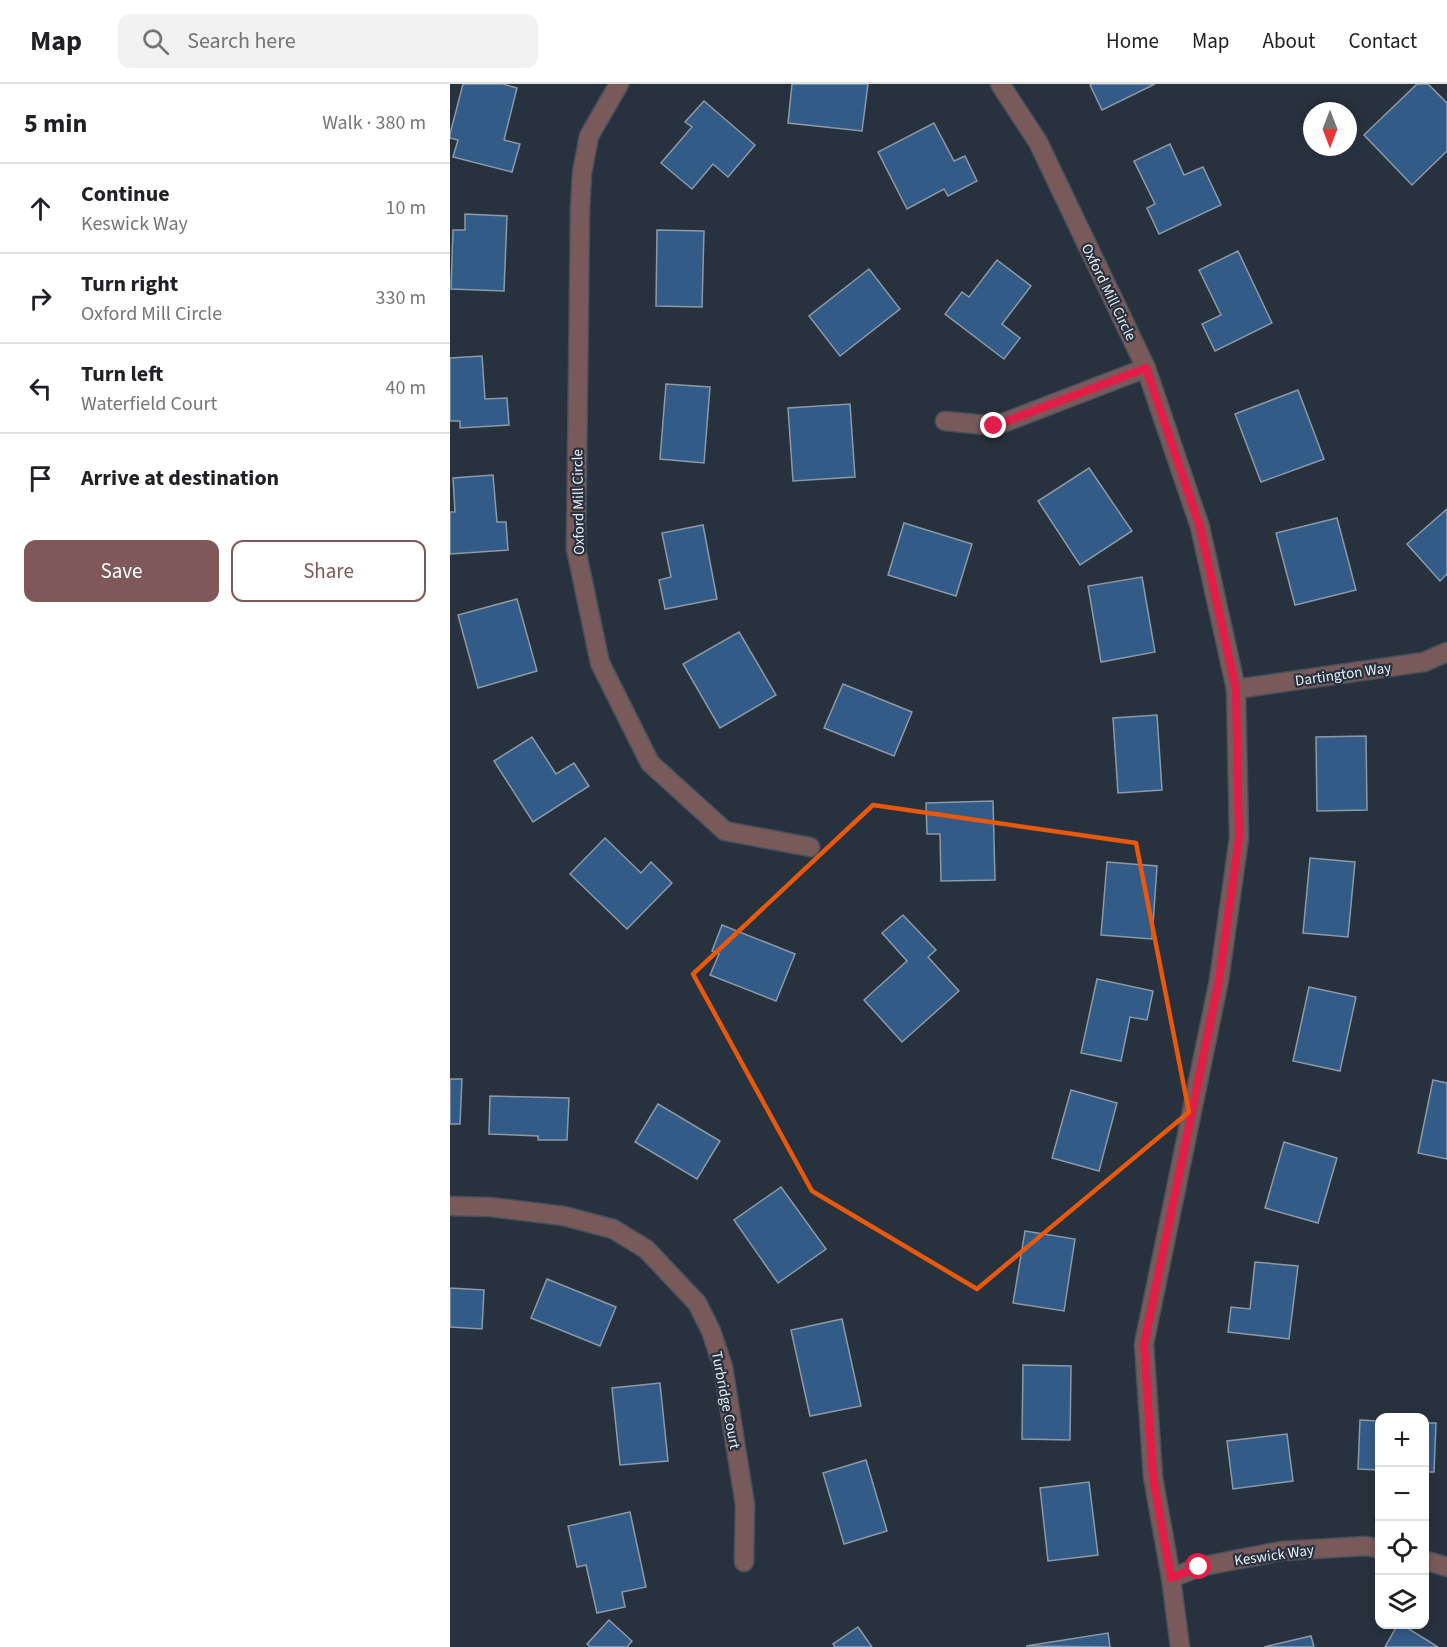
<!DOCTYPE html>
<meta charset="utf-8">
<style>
body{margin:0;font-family:"Source Sans 3",sans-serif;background:#f2f2f2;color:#202124}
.controls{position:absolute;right:18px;bottom:18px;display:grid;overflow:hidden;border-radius:12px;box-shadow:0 3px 9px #0003}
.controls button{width:54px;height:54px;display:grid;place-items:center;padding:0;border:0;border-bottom:2px solid #e0e0e0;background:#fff;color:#202124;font:30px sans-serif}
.compass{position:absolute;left:853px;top:18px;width:54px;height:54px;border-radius:50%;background:#fff;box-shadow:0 3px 9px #0003;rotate:180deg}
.stop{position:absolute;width:18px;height:18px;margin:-14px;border:4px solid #e11d48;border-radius:50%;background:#fff}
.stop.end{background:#e11d48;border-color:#fff;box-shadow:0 2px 6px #0008}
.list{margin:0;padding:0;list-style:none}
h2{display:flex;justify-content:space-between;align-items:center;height:78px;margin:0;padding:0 24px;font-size:26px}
h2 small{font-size:20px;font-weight:400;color:#757577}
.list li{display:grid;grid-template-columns:39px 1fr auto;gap:18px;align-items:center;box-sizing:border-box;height:90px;padding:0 24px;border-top:2px solid #e0e0e0}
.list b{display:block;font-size:22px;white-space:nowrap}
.list p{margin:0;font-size:20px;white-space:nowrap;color:#757577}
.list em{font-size:20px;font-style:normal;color:#757577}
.actions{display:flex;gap:12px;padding:18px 24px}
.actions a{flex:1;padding:14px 0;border:2px solid #80585a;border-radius:12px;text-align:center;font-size:21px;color:#80585a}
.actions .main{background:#80585a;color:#fff}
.icon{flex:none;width:33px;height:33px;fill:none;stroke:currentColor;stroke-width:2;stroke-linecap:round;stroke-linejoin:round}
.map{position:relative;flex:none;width:997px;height:1563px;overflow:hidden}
header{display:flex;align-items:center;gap:36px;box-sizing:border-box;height:84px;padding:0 30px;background:#fff;border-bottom:2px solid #e0e0e0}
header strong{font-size:28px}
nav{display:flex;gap:33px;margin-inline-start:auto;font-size:21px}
.search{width:420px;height:54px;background:#f2f2f2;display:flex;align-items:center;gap:15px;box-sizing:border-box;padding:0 21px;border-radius:12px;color:#757577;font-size:22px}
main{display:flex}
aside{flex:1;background:#fff}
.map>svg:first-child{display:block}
.building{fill:#335b87;stroke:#8d99a7;stroke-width:1.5}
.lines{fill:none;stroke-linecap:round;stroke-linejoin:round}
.street-casing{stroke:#47505b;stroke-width:21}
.street{stroke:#785a5b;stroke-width:18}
.route{stroke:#e11d48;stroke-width:8}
.marked{fill:none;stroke:#e8590c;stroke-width:4.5;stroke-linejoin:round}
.labels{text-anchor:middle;stroke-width:4.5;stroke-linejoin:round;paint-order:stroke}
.street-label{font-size:15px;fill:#e8eef6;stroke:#28323e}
</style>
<header>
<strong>Map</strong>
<div class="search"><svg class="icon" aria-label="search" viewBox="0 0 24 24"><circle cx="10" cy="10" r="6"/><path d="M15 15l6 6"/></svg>Search here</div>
<nav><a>Home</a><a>Map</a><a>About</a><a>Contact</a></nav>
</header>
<main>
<aside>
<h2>5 min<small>Walk · 380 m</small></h2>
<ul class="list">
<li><svg class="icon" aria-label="ahead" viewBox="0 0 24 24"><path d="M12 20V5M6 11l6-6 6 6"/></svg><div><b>Continue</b><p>Keswick Way</p></div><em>10 m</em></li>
<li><svg class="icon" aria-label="right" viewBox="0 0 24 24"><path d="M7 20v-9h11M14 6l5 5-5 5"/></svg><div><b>Turn right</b><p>Oxford Mill Circle</p></div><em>330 m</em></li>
<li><svg class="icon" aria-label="left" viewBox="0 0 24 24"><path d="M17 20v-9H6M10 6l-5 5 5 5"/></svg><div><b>Turn left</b><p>Waterfield Court</p></div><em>40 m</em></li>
<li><svg class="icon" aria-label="arrive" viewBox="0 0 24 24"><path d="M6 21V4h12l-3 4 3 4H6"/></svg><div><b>Arrive at destination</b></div></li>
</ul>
<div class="actions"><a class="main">Save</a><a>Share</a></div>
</aside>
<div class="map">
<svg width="997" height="1563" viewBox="0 0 997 1563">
<rect width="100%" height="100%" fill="#28323e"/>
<!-- building -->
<g class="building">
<path d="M13,0H53L67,4L54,56L70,60L62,88L3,73L8,56L0,54V50Z"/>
<path d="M342,0H418L412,47L338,39Z"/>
<path d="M642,0H705L652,26L640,1Z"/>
<path d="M967,0H978L997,19V67L962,101L914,51Z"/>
<path d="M254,17L305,61L278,93L263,80L242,105L211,79L242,43L235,38Z"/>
<path d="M484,39L504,77L515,72L527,97L498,112L494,105L457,125L428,68Z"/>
<path d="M720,60L734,91L753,83L771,121L709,150L697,124L705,120L684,77Z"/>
<path d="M15,130L57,132L54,207L1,205L3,146H15Z"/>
<path d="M207,146L254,147L252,223L206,222Z"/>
<path d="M788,167L822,239L765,267L752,240L771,231L749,186Z"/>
<path d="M547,176L581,202L552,240L570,254L554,275L495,230L512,208L519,213Z"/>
<path d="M419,185L450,225L390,272L359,232Z"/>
<path d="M32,272L35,315L57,314L59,341L10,344V337H0V274Z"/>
<path d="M216,300L260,303L254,379L210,375Z"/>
<path d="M848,306L874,375L811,398L785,330Z"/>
<path d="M400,320L405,393L343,397L338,324Z"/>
<path d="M639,384L682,447L630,481L588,417Z"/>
<path d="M43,391L47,438H56L58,466L0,470V428H5L3,394Z"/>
<path d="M997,425V490L990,497L957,460Z"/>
<path d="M887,434L906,506L845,521L826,449Z"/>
<path d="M454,439L522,460L506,512L438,491Z"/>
<path d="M253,441L267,515L215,525L209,496L221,493L212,449Z"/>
<path d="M692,493L705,568L651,578L638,502Z"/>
<path d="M67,515L87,587L28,604L8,531Z"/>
<path d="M289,548L326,611L270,644L233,580Z"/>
<path d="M393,600L462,628L444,672L374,644Z"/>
<path d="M707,631L712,706L668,709L663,634Z"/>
<path d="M916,652L917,726L867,727L866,653Z"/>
<path d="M82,653L106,690L124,679L139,702L83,738L44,677Z"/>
<path d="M543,717L545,796L491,797L490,750H477L476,719Z"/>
<path d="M155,754L191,789L201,778L222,799L177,845L120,790Z"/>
<path d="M860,774L905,778L898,853L853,849Z"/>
<path d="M657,778L707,782L702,855L651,851Z"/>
<path d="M453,831L486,866L478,873L509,907L452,958L414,916L457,877L432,849Z"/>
<path d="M272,841L345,870L326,917L260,891L269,870L262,867Z"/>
<path d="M647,895L703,907L697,936L680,933L671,977L631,969Z"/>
<path d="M859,903L906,913L890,987L843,977Z"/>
<path d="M0,995H12L10,1040H0Z"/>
<path d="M983,996L997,999V1075L968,1069Z"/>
<path d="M621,1006L667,1019L649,1087L602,1074Z"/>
<path d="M40,1012L119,1014L117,1056H88V1052L39,1050Z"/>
<path d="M208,1020L270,1057L247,1095L185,1058Z"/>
<path d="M834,1058L887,1074L868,1139L815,1124Z"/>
<path d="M331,1103L376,1165L328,1199L284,1136Z"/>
<path d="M575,1147L625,1155L614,1227L563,1219Z"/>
<path d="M805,1178L848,1182L839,1255L778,1248L781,1223L800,1225Z"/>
<path d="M97,1195L166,1223L150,1262L81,1234Z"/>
<path d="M0,1204L34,1206L32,1245L0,1243Z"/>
<path d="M392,1235L411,1322L360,1332L341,1246Z"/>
<path d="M573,1281L621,1282L620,1356L572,1355Z"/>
<path d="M210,1299L218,1377L170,1381L162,1304Z"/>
<path d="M910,1336L930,1337V1386L908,1385Z"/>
<path d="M974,1339H986L984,1388H974Z"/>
<path d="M837,1350L843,1397L783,1405L777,1357Z"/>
<path d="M416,1376L437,1447L394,1460L373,1389Z"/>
<path d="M639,1398L648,1471L598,1477L590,1404Z"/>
<path d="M180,1428L196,1503L172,1508L175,1523L147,1529L136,1481L127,1483L118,1442Z"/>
<path d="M159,1536L182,1557L177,1563H140L137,1560Z"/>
<path d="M948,1540H951L988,1563H935Z"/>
<path d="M408,1543L422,1563H385L383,1560Z"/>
<path d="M658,1549L660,1563L576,1562Z"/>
<path d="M861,1552L864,1563H814Z"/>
</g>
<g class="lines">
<!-- street casing -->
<g class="street-casing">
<g id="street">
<path d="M169,0L139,52L132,89L130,126L126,465L150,579L200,679L275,747L360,763"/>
<path d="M550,0L588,58L696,284L750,443L786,605L789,754L769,896L694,1260L703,1393L721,1494L730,1563"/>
<path d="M495,337L545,342L696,284"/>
<path d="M786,605L974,578L997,568"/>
<path d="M0,1122L40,1123L114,1132L163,1145L196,1165L247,1219L261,1247L273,1283L295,1421L294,1478"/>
<path d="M974,1476L997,1483"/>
<path d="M721,1494L749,1483L831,1467L916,1462L930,1465"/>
</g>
</g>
<!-- street -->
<use href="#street" class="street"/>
</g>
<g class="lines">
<!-- route -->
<path class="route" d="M544,342L696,284L750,443L786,605L789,754L769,896L694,1260L703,1393L721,1494L749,1483"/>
</g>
<!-- marked area -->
<path class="marked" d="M423,721L686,759L739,1028L527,1205L362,1107L243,890Z"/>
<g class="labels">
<!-- street labels -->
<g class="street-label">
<text transform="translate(659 208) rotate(64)" y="5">Oxford Mill Circle</text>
<text transform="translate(128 418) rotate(-91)" y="5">Oxford Mill Circle</text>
<text transform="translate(893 590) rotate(-8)" y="5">Dartington Way</text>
<text transform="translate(276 1316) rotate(79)" y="5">Turbridge Court</text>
<text transform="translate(824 1471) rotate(-8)" y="5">Keswick Way</text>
</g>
</g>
</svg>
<div class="controls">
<button>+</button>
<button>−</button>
<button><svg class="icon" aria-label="locate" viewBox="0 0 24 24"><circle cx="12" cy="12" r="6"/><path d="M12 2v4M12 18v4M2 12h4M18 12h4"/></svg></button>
<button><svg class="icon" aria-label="layers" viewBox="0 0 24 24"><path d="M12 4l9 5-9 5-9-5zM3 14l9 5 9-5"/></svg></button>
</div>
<svg class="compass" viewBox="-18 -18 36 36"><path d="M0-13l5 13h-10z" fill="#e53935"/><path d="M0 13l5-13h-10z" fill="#757577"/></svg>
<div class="stop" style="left:749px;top:1483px"></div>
<div class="stop end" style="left:544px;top:342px"></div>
</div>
</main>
